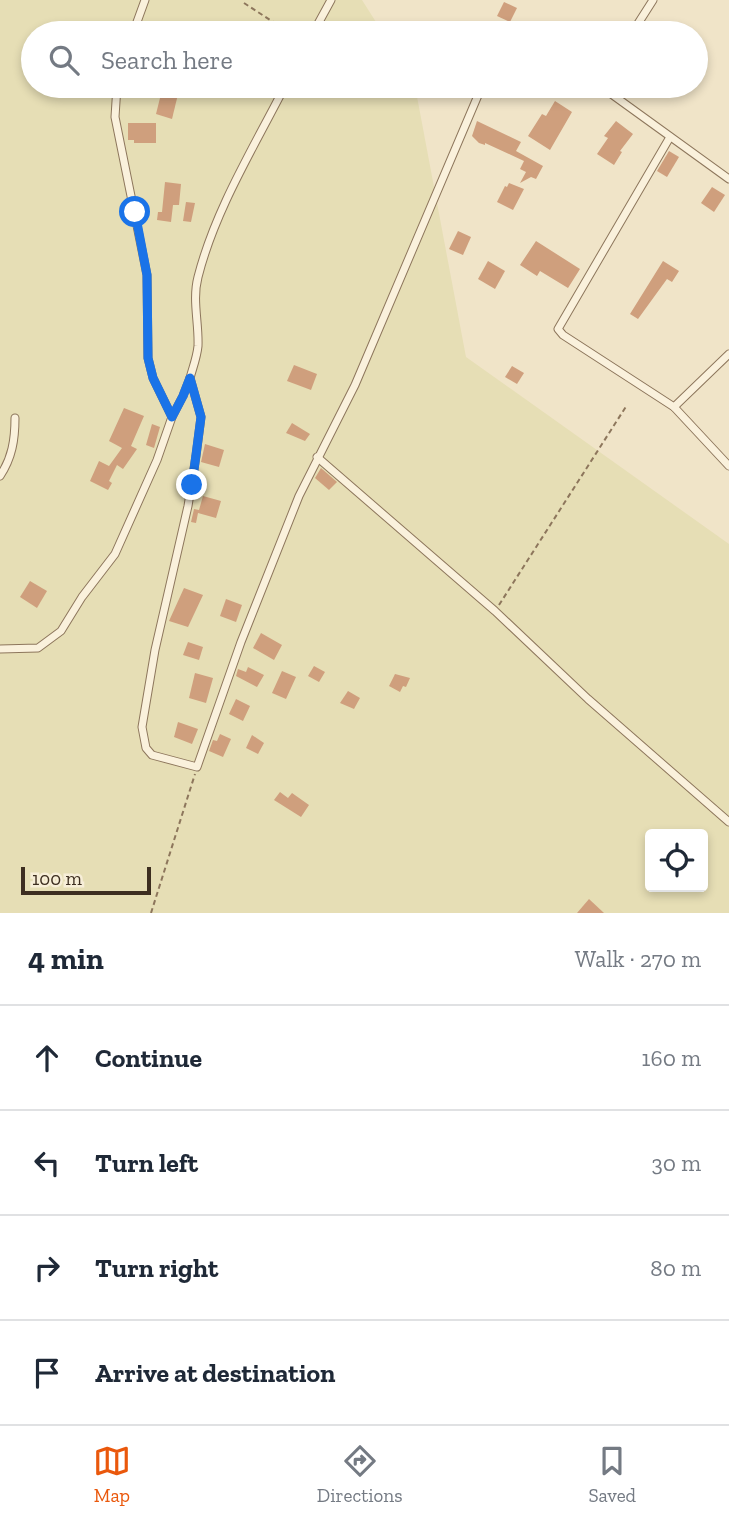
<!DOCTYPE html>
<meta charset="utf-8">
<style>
body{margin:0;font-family:"Zilla Slab",serif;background:#f2f2f3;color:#1f2937}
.controls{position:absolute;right:21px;bottom:21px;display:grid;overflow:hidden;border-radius:7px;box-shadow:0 4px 10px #0003}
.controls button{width:63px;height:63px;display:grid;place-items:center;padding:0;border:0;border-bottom:2px solid #e0e1e3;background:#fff;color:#1f2937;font:35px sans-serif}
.scale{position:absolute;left:21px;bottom:18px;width:130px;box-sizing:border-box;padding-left:7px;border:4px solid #3d2e20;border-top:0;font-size:19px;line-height:24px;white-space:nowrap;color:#3d2e20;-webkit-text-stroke:5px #f7eed8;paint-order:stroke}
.stop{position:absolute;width:21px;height:21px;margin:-16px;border:5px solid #1a73e8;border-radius:50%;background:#fff}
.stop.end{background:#1a73e8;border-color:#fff;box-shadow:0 2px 7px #0008}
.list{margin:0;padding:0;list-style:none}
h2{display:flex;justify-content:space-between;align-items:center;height:91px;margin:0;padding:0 28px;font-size:30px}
h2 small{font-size:23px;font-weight:400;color:#747a83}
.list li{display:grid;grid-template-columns:46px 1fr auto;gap:21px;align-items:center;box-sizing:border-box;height:105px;padding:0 28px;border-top:2px solid #e0e1e3}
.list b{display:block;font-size:26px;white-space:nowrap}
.list em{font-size:23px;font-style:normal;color:#747a83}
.icon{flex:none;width:38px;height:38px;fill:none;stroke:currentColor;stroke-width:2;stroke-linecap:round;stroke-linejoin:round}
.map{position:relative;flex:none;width:729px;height:913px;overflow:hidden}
.search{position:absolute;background:#fff;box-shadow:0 4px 10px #0003;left:21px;right:21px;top:21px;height:77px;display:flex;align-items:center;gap:18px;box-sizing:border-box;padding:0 24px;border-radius:38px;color:#747a83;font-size:26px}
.sheet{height:511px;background:#fff}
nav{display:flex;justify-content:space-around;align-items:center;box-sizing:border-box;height:98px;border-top:2px solid #e0e1e3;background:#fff;font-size:19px;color:#747a83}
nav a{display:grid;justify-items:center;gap:4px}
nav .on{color:#ea580c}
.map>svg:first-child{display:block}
.farmland{fill:#e6deb5;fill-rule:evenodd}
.building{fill:#cf9f7d}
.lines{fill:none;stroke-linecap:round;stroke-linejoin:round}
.street-casing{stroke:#8d765c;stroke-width:9}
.path{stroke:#8d765c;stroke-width:2;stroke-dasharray:5 3.5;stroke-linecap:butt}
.street{stroke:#faf1dc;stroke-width:7}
.route{stroke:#1a73e8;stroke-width:9}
</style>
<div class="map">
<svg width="729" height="913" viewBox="0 0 729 913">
<rect width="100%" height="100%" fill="#f0e4c8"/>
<!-- farmland -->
<path class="farmland" d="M0,0H362L383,33H33V86H415L466,357L729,544V913H0ZM650,834H703V887H650Z"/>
<!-- building -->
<g class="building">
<path d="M504,2L517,8L510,22L497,16Z"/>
<path d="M163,86H180L172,119L156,114Z"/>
<path d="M555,101L572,112L550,150L528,136L542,114L546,116Z"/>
<path d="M477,121L521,142L516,151L543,166L536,179L531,177L520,183L526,172L520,169L524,161L485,143V145L479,143L472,136Z"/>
<path d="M616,121L633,134L620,151L622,152L614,165L597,154L608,138L604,136Z"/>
<path d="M128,123H156V143H134V140H128Z"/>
<path d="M669,151L679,157L667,177L657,171Z"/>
<path d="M165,182L181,184L179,205H173L171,222L157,220L158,212H162Z"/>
<path d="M509,183L524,189L513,210L497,202L505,186L507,187Z"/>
<path d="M712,187L725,195L714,212L701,203Z"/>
<path d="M186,202L195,203L191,222L183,221Z"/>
<path d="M458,231L471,237L463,255L449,249Z"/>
<path d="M536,241L580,269L568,288L540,271L537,276L520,265Z"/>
<path d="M488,261L505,271L495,289L478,279Z"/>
<path d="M663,261L679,271L672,282L667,279L638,319L630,314Z"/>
<path d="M294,365L317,374L311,390L287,381Z"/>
<path d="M512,366L524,373L517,384L505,377Z"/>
<path d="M124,408L144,416L131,446L137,449L123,469L117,465L109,481L112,483L108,490L90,481L99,461L109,466L122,448L109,441Z"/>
<path d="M292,423L310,434L305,441L286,433Z"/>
<path d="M152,424L160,427L154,448L146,445Z"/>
<path d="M205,444L224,450L219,467L201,462Z"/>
<path d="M321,468L337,482L329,490L315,478Z"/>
<path d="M203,496L221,501L216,518L198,513L196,523L191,522L194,509L199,510Z"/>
<path d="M30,581L47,591L37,608L20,597Z"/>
<path d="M184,588L203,595L188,627L169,621Z"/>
<path d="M226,599L242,605L236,622L220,616Z"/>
<path d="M261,633L282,645L274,660L253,648Z"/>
<path d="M188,642L203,647L199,660L183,655Z"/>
<path d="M314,666L325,672L319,682L308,676Z"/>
<path d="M248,667L264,675L257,687L236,676L238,669L246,672Z"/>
<path d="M282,671L296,677L286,699L272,693Z"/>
<path d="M195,673L213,678L206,703L189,698Z"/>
<path d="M395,674L410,678L406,687L403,686L400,692L389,686Z"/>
<path d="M348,691L360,698L354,709L340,703Z"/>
<path d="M236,699L250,706L243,721L229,714Z"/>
<path d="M178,722L198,729L192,744L174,737Z"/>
<path d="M220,734L231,739L223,757L209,751L213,740L217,741Z"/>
<path d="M252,735L264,743L258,754L246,748Z"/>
<path d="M280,792L288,798L292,793L309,805L301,817L274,800Z"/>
<path d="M589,899L604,913H577Z"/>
</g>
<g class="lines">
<!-- street casing -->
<g class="street-casing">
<g id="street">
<path d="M133,33L145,0"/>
<path d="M313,33L331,0"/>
<path d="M632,33L653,0"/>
<path d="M117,86L115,117L147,275L148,358L153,378L172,417"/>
<path d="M606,86L610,93L729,179"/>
<path d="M670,137L558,329L563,335L674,407L729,466"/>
<path d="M190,378C193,367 197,357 198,346C199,323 192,300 198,277C215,210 254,147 285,86"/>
<path d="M674,407L729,354"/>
<path d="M317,457L495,611L588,699L729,822"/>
<path d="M0,476C12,458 15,440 15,418"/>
<path d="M0,649L38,648L61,631L82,597L115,554L157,460L172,417L183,396L190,378L201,417L196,456L188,506L155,650L142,727L146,748L152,755L197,767L241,642L299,496L355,385L482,86"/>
</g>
</g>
<!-- path -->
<g class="path">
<path d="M244,3L290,33"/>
<path d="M499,605L627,405"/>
<path d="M151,913L195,774"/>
</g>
<!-- street -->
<use href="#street" class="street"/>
</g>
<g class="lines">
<!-- route -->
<path class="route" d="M135,212L147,275L148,358L153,378L172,417L183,396L190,378L201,417L192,485"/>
</g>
</svg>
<div class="controls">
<button><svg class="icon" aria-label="locate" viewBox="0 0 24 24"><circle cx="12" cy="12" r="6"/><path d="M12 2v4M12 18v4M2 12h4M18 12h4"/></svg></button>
</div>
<div class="scale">100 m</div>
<div class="stop" style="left:135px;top:212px"></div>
<div class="stop end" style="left:192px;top:485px"></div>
<div class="search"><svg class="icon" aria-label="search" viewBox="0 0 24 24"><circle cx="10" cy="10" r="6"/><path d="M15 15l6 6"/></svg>Search here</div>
</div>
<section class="sheet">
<h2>4 min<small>Walk · 270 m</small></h2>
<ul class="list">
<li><svg class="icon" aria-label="ahead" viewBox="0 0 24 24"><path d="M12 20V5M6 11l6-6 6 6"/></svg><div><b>Continue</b></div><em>160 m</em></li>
<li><svg class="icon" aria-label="left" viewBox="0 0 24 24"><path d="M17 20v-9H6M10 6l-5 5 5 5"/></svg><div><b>Turn left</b></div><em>30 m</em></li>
<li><svg class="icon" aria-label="right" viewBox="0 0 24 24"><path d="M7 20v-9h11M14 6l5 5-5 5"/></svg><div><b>Turn right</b></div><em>80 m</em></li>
<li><svg class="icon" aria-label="arrive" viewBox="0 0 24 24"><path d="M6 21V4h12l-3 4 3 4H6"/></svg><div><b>Arrive at destination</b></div></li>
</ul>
</section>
<nav>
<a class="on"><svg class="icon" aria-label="map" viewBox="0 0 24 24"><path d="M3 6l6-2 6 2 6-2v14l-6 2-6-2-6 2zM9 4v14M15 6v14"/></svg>Map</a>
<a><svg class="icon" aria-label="directions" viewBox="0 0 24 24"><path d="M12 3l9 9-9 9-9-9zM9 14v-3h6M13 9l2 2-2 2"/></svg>Directions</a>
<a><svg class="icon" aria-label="saved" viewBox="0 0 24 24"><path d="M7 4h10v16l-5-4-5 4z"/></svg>Saved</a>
</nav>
